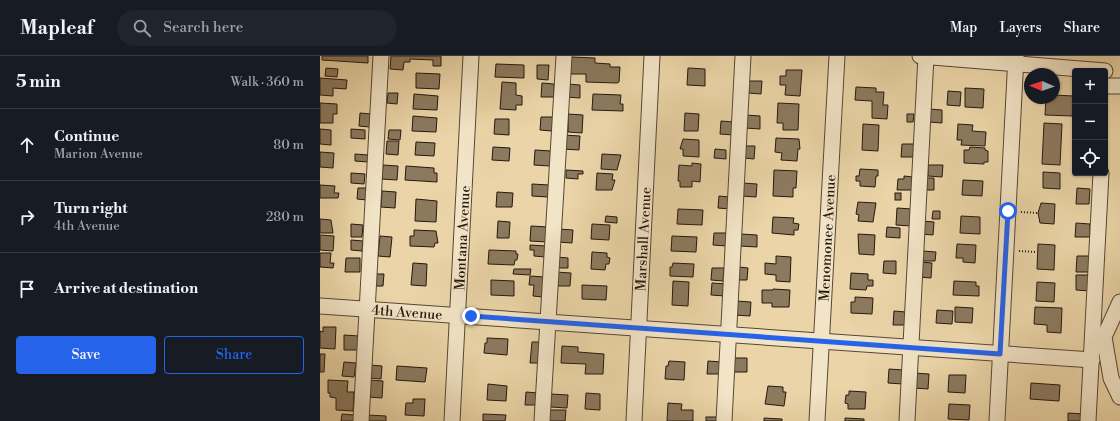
<!DOCTYPE html>
<meta charset="utf-8">
<style>
body{margin:0;font-family:"Libre Bodoni",serif;background:#20242c;color:#f1f3f6}
.controls{position:absolute;right:12px;top:12px;display:grid;overflow:hidden;border-radius:4px;box-shadow:0 1px 3px #0004}
.controls button{width:36px;height:36px;display:grid;place-items:center;padding:0;border:0;border-bottom:1px solid #363941;background:#171b24;color:#f1f3f6;font:20px sans-serif}
.compass{position:absolute;left:704px;top:12px;width:36px;height:36px;border-radius:50%;background:#171b24;box-shadow:0 1px 3px #0004;rotate:272deg}
.stop{position:absolute;width:12px;height:12px;margin:-9px;border:3px solid #2563eb;border-radius:50%;background:#fff}
.stop.end{background:#2563eb;border-color:#fff;box-shadow:0 1px 4px #0008}
.list{margin:0;padding:0;list-style:none}
h2{display:flex;justify-content:space-between;align-items:center;height:52px;margin:0;padding:0 16px;font-size:17px}
h2 small{font-size:13px;font-weight:400;color:#9ea1a6}
.list li{display:grid;grid-template-columns:26px 1fr auto;gap:12px;align-items:center;box-sizing:border-box;height:72px;padding:0 16px;border-top:1px solid #363941}
.list b{display:block;font-size:15px;white-space:nowrap}
.list p{margin:0;font-size:13px;white-space:nowrap;color:#9ea1a6}
.list em{font-size:13px;font-style:normal;color:#9ea1a6}
.actions{display:flex;gap:8px;padding:12px 16px}
.actions a{flex:1;padding:9px 0;border:1px solid #2563eb;border-radius:4px;text-align:center;font-size:14px;color:#2563eb}
.actions .main{background:#2563eb;color:#fff}
.icon{flex:none;width:22px;height:22px;fill:none;stroke:currentColor;stroke-width:2;stroke-linecap:round;stroke-linejoin:round}
.map{position:relative;flex:none;width:800px;height:365px;overflow:hidden}
header{display:flex;align-items:center;gap:24px;box-sizing:border-box;height:56px;padding:0 20px;background:#171b24;border-bottom:1px solid #363941}
header strong{font-size:19px}
nav{display:flex;gap:22px;margin-inline-start:auto;font-size:14px}
.search{width:280px;height:36px;background:#20242c;display:flex;align-items:center;gap:10px;box-sizing:border-box;padding:0 14px;border-radius:22px;color:#9ea1a6;font-size:15px}
main{display:flex}
aside{flex:1;background:#171b24}
.map>svg:first-child{display:block}
.building{fill:#8c7a5f;stroke:#25180f}
.lines{fill:none;stroke-linecap:round;stroke-linejoin:round}
.minor-casing{stroke:#564735;stroke-width:17}
.path{stroke:#25180f;stroke-width:2;stroke-dasharray:1 2;stroke-linecap:butt}
.minor{stroke:#f2e4c6;stroke-width:15}
.route{stroke:#2563eb;stroke-width:5}
.labels{text-anchor:middle;stroke-width:3;stroke-linejoin:round;paint-order:stroke}
.street-label{font-size:14px;fill:#25180f;stroke:#f2e4c6}
</style>
<header>
<strong>Mapleaf</strong>
<div class="search"><svg class="icon" aria-label="search" viewBox="0 0 24 24"><circle cx="10" cy="10" r="6"/><path d="M15 15l6 6"/></svg>Search here</div>
<nav><a>Map</a><a>Layers</a><a>Share</a></nav>
</header>
<main>
<aside>
<h2>5 min<small>Walk · 360 m</small></h2>
<ul class="list">
<li><svg class="icon" aria-label="ahead" viewBox="0 0 24 24"><path d="M12 20V5M6 11l6-6 6 6"/></svg><div><b>Continue</b><p>Marion Avenue</p></div><em>80 m</em></li>
<li><svg class="icon" aria-label="right" viewBox="0 0 24 24"><path d="M7 20v-9h11M14 6l5 5-5 5"/></svg><div><b>Turn right</b><p>4th Avenue</p></div><em>280 m</em></li>
<li><svg class="icon" aria-label="arrive" viewBox="0 0 24 24"><path d="M6 21V4h12l-3 4 3 4H6"/></svg><div><b>Arrive at destination</b></div></li>
</ul>
<div class="actions"><a class="main">Save</a><a>Share</a></div>
</aside>
<div class="map">
<svg width="800" height="365" viewBox="0 0 800 365">
<rect width="100%" height="100%" fill="#ebd5a8"/>
<filter id="stains"><feTurbulence type="fractalNoise" baseFrequency=".005" numOctaves="4"/><feColorMatrix values="0 0 0 0 .2 0 0 0 0 .09 0 0 0 0 .02 0 0 0 .5 -.17"/></filter>
<radialGradient id="worn" r=".72"><stop offset=".6" stop-color="#630" stop-opacity="0"/><stop offset="1" stop-color="#630" stop-opacity=".3"/></radialGradient>
<!-- building -->
<g class="building">
<path d="M2,0H48V7L2,4Z"/>
<path d="M71,0H121V10H113V4L90,3V6H84L83,14L70,13Z"/>
<path d="M251,1L275,2V7L290,8V11H300L299,26L297,27L266,26V18H250Z"/>
<path d="M176,8L204,9V22L175,21Z"/>
<path d="M217,9H229L228,24L217,23Z"/>
<path d="M6,12L18,13L17,21L5,20Z"/>
<path d="M368,12L385,13V30L367,29Z"/>
<path d="M466,14H482L480,40L465,39L466,29H460V20H466Z"/>
<path d="M96,17L120,18L119,33L96,32Z"/>
<path d="M0,22L27,24L26,33L13,32V40L0,39Z"/>
<path d="M429,25H442L441,38L428,37Z"/>
<path d="M182,26L196,27V39L202,40V49H196V54L180,53Z"/>
<path d="M222,27L234,28V41H221Z"/>
<path d="M247,28L260,29V42L246,41Z"/>
<path d="M536,31L556,32V36H564L563,49H568L567,63L552,62V45L535,44Z"/>
<path d="M645,32L664,33L663,52L645,51Z"/>
<path d="M628,35L641,36L640,50L627,49Z"/>
<path d="M68,37H78L77,48L67,47Z"/>
<path d="M94,38L118,40L117,54L93,53Z"/>
<path d="M273,38L301,39L300,48H303V55L272,54Z"/>
<path d="M734,39L754,40L753,60L725,59L726,42H734Z"/>
<path d="M0,47L17,48V58H13V67H0Z"/>
<path d="M458,47L479,48L478,74H463V67H457Z"/>
<path d="M610,53L622,54V67L609,66Z"/>
<path d="M40,57L51,58L50,71L39,70Z"/>
<path d="M365,57L379,58L378,75H364Z"/>
<path d="M248,58L263,59L262,77L248,76Z"/>
<path d="M587,58H594L593,66H587Z"/>
<path d="M426,59L440,60V73L425,72Z"/>
<path d="M93,60L117,62L116,76L92,75Z"/>
<path d="M221,61H233L232,75L220,74Z"/>
<path d="M175,63H189V79L174,78Z"/>
<path d="M401,65L414,66L413,79L400,78Z"/>
<path d="M724,67L742,68L740,109L722,108Z"/>
<path d="M543,68L559,69L558,95L542,94Z"/>
<path d="M638,68L653,69L652,75L666,76L665,90L641,89L642,84H637Z"/>
<path d="M0,73L11,74V89L0,88Z"/>
<path d="M31,73L45,74V83L31,82Z"/>
<path d="M69,74H81L80,84L68,83Z"/>
<path d="M244,79L260,80L259,94L243,93Z"/>
<path d="M456,82L479,83L480,93H478L477,105L461,104L462,97L455,96Z"/>
<path d="M363,83L379,84V101L363,100V93H360Z"/>
<path d="M67,85H79L78,99L66,98Z"/>
<path d="M96,86L115,87L114,100L95,99Z"/>
<path d="M582,88H594L593,101H581Z"/>
<path d="M425,90H435L434,103L424,102Z"/>
<path d="M173,91L190,92L189,105L172,104Z"/>
<path d="M650,91L665,92V94L668,95V106H664V108L644,107V94H649Z"/>
<path d="M395,93L406,94V103L394,102Z"/>
<path d="M215,94L231,95L230,110L214,109Z"/>
<path d="M0,96L14,97L13,112L0,111Z"/>
<path d="M35,98L48,99V106L35,105Z"/>
<path d="M282,98L301,99L297,114L281,113Z"/>
<path d="M372,107L381,108L380,126L372,125V131H360V125H358L359,109L372,110Z"/>
<path d="M63,109L78,110L77,124L62,123Z"/>
<path d="M608,109H623L622,121L608,120Z"/>
<path d="M86,110L114,112V117H117V126L85,124Z"/>
<path d="M540,113L558,114V120H556L555,131L540,130V125H536V120H539Z"/>
<path d="M246,114L263,115V118H258V123L246,122Z"/>
<path d="M454,114L477,115L476,132H473V141L453,140Z"/>
<path d="M723,116L740,117V133L723,132Z"/>
<path d="M31,117L45,118L44,128L31,127Z"/>
<path d="M277,117L293,118L292,124H295L292,134H276Z"/>
<path d="M584,120L593,121L592,134H577L578,123H584Z"/>
<path d="M605,122H614V134H604Z"/>
<path d="M643,124L663,125L662,140L642,139Z"/>
<path d="M422,127L437,128L436,141L421,140Z"/>
<path d="M212,128L229,129L228,141L212,140Z"/>
<path d="M0,129L15,130L14,137H19L18,142H0Z"/>
<path d="M38,132H48L47,144L37,143Z"/>
<path d="M757,132L770,133L769,148H756Z"/>
<path d="M62,135L76,136L75,152L61,151Z"/>
<path d="M177,136L193,137L192,151H176Z"/>
<rect x="575" y="137" width="6" height="7"/>
<path d="M399,140L410,141V153L398,152Z"/>
<path d="M96,143L117,145L116,166L95,165Z"/>
<path d="M538,146L556,147L553,166L538,165L539,159L536,158Z"/>
<path d="M721,147L735,148L734,168L720,167L718,157Z"/>
<path d="M577,152L592,153L591,170L576,169Z"/>
<path d="M358,153L383,154L382,169L357,168Z"/>
<path d="M613,155H620V163H612Z"/>
<path d="M286,160L297,161V167L285,166Z"/>
<path d="M641,160L660,161V178L640,177Z"/>
<path d="M453,161L474,162L473,167L479,168L478,174H474V179L452,177Z"/>
<path d="M0,163L11,164L13,177H0Z"/>
<path d="M178,165L190,166L189,182H177Z"/>
<path d="M602,165L614,166L613,179L601,178Z"/>
<path d="M756,167L770,168V181H755Z"/>
<path d="M31,168L43,169L42,181H31Z"/>
<path d="M272,168L290,169L289,184L271,183Z"/>
<path d="M211,170L228,171L227,186L210,185Z"/>
<path d="M567,171L580,172V182L566,181Z"/>
<path d="M239,173L253,174L252,187L238,186Z"/>
<path d="M94,174L116,175L118,187H115L114,191L90,190V180H94Z"/>
<path d="M394,177H407L406,190L393,189Z"/>
<path d="M421,178L437,179V191L420,190Z"/>
<path d="M538,178L555,179L554,199L539,198Z"/>
<path d="M0,179L14,180L13,195L0,194Z"/>
<path d="M60,180L72,181L70,201L58,200Z"/>
<path d="M352,180L377,181L376,196L351,195Z"/>
<path d="M31,184L43,185L42,195L31,194Z"/>
<path d="M637,188L656,189L655,207L643,206V202H636Z"/>
<path d="M718,188L735,189L734,214L717,213Z"/>
<path d="M210,189L226,190L225,201L214,200V194H210Z"/>
<path d="M169,194L196,195V198H198L197,204H195L194,209L168,208Z"/>
<path d="M603,195L616,196L615,205H603Z"/>
<path d="M272,196L287,197V201L290,202L289,208H286L285,214L271,213Z"/>
<path d="M0,197H11L10,207H14L13,212L0,211Z"/>
<path d="M456,200L471,201L470,226L456,225V219L445,218V207L456,208Z"/>
<path d="M757,200H772L771,216H756Z"/>
<path d="M237,201L248,202V212H236Z"/>
<path d="M26,202H40V216H25Z"/>
<path d="M564,205H576V218L563,217Z"/>
<path d="M600,206L612,207L611,222L599,221Z"/>
<path d="M93,207L107,208L106,230L91,229Z"/>
<path d="M353,207L374,208L373,221L350,220V211H352Z"/>
<path d="M419,211L428,212L427,224H419Z"/>
<path d="M392,212H404L403,225L391,224Z"/>
<path d="M194,213H211L210,219L193,218Z"/>
<path d="M236,216L251,217L250,230H235Z"/>
<path d="M531,217L548,218V224H553V230H547L546,234L530,233Z"/>
<path d="M56,218H64L63,230H55Z"/>
<path d="M756,219H770V235L756,234Z"/>
<path d="M210,220L224,221L223,241L213,240L214,229H209Z"/>
<path d="M171,224L194,225V240L171,239Z"/>
<path d="M353,225L369,226L368,250L352,249Z"/>
<path d="M634,225L656,226V230H659V240L633,239Z"/>
<path d="M717,226L735,227L734,246L716,245Z"/>
<path d="M392,227L406,228L405,240L391,239Z"/>
<path d="M262,229L287,230L286,244L262,243Z"/>
<path d="M453,233L470,234L469,251H452V247H442V234H453Z"/>
<path d="M535,241L553,242L552,258L531,257V246H535Z"/>
<path d="M416,245L431,246L430,260L415,259Z"/>
<path d="M635,251L653,252L652,267L635,266Z"/>
<path d="M715,251L742,252L741,277L727,276V269L714,268Z"/>
<path d="M617,254L633,255L632,268L616,267Z"/>
<path d="M574,255L586,256V269H573Z"/>
<path d="M3,271H16L15,293L0,292V275L3,276Z"/>
<path d="M24,279L39,280L38,294H24Z"/>
<path d="M167,282L188,283L187,299L164,297L165,287H167Z"/>
<path d="M212,286H221L219,307H210Z"/>
<path d="M242,290L258,291V296L284,298L283,318H265L266,308L241,307Z"/>
<path d="M0,298H5L4,316H0Z"/>
<path d="M414,302H427V316H413Z"/>
<path d="M349,305L365,306L364,324L345,323L346,310H348Z"/>
<path d="M388,305L402,306L401,318H387Z"/>
<path d="M24,306L36,307L34,321L22,320Z"/>
<path d="M50,309L62,310L61,323L49,322Z"/>
<path d="M77,310L107,312L105,326L76,324Z"/>
<path d="M569,313L583,314V328L568,327Z"/>
<path d="M594,317L609,318L608,333L594,332Z"/>
<path d="M629,319H646L645,337L628,336Z"/>
<path d="M8,324L28,325L27,336H34L33,355L16,354V342L10,341V337H8Z"/>
<path d="M49,324L63,325L62,342L48,341Z"/>
<path d="M711,327L740,329L739,345L710,343Z"/>
<path d="M168,328L187,330L186,345L167,344Z"/>
<path d="M448,330L463,331V336H466L464,350L445,348Z"/>
<path d="M529,335L546,336L545,353H528V348L525,347L526,339H529Z"/>
<path d="M206,336L218,337L217,349H205Z"/>
<path d="M266,337L280,338V354L265,353Z"/>
<path d="M231,338L248,339L247,352L230,351Z"/>
<path d="M93,343H105L104,360L85,359L86,347H93Z"/>
<path d="M348,347L362,348L361,354H373V365H347Z"/>
<path d="M629,348L650,349L649,364L628,363Z"/>
<path d="M229,354H246L245,365H228Z"/>
<path d="M748,357L764,358V365H748Z"/>
<path d="M22,358L34,359V365H21Z"/>
<path d="M163,358L186,359L185,365H163Z"/>
<path d="M47,359L66,360V365H46Z"/>
<rect x="386" y="361" width="13" height="4"/>
<path d="M444,362L462,363V365H444Z"/>
<path d="M525,362L544,363V365H525Z"/>
</g>
<g class="lines">
<!-- minor casing -->
<g class="minor-casing">
<g id="minor">
<path d="M600,0L785,15"/>
<path d="M785,30H800"/>
<path d="M800,246L784,281L791,322L800,341"/>
<path d="M0,250L772,304"/>
<path d="M41,365L61,0"/>
<path d="M132,365L151,0"/>
<path d="M222,365L244,0"/>
<path d="M314,365L332,0"/>
<path d="M404,365L423,0"/>
<path d="M497,365L517,0"/>
<path d="M587,365L606,0"/>
<path d="M677,365L696,0"/>
<path d="M768,365L781,117"/>
</g>
</g>
<!-- path -->
<g class="path">
<path d="M701,156L718,157"/>
<path d="M699,195L717,196"/>
</g>
<!-- minor -->
<use href="#minor" class="minor"/>
</g>
<g class="lines">
<!-- route -->
<path class="route" d="M151,260L680,298L688,155"/>
</g>
<g class="labels">
<!-- street labels -->
<g class="street-label">
<text transform="translate(142 182) rotate(-87)" y="5">Montana Avenue</text>
<text transform="translate(507 182) rotate(-87)" y="5">Menomonee Avenue</text>
<text transform="translate(323 183) rotate(-87)" y="5">Marshall Avenue</text>
<text transform="translate(87 256) rotate(4)" y="5">4th Avenue</text>
</g>
</g>
<rect width="100%" height="100%" filter="url(#stains)"/>
<rect width="100%" height="100%" fill="url(#worn)"/>
</svg>
<div class="controls">
<button>+</button>
<button>−</button>
<button><svg class="icon" aria-label="locate" viewBox="0 0 24 24"><circle cx="12" cy="12" r="6"/><path d="M12 2v4M12 18v4M2 12h4M18 12h4"/></svg></button>
</div>
<svg class="compass" viewBox="-18 -18 36 36"><path d="M0-13l5 13h-10z" fill="#e53935"/><path d="M0 13l5-13h-10z" fill="#9ea1a6"/></svg>
<div class="stop" style="left:688px;top:155px"></div>
<div class="stop end" style="left:151px;top:260px"></div>
</div>
</main>
